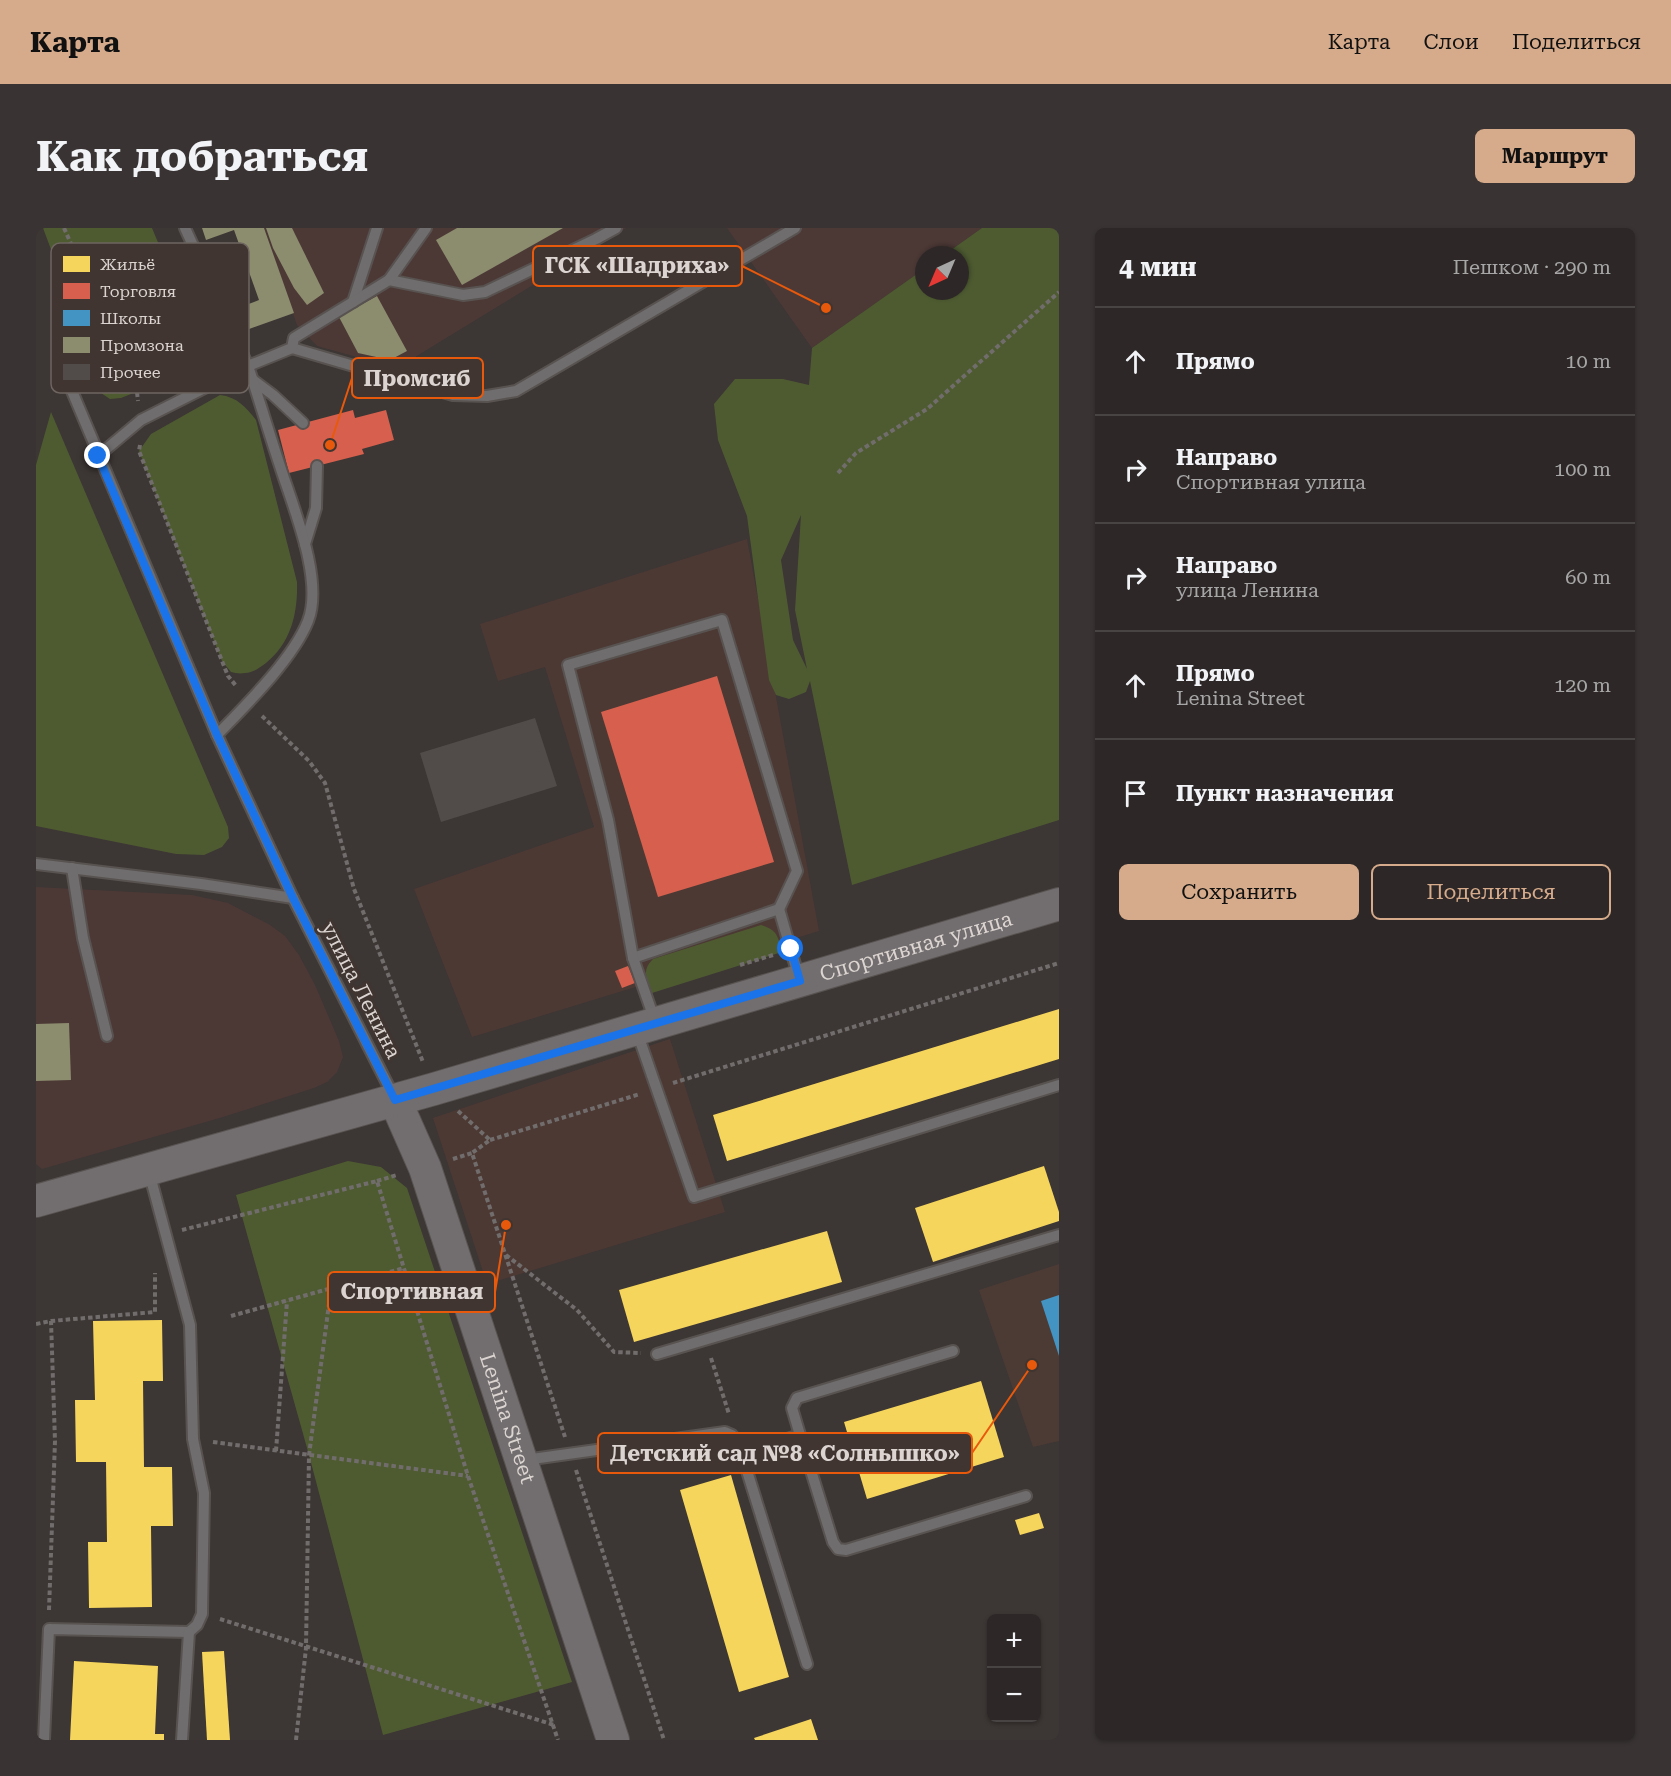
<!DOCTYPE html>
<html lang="ru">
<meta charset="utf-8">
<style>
body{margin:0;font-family:"Roboto Serif",serif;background:#393433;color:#f1f3f6}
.controls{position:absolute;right:18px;bottom:18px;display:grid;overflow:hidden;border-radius:9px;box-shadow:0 2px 4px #0004}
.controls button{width:54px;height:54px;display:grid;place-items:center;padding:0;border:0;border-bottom:2px solid #484444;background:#2d2827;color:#f1f3f6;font:30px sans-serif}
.compass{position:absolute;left:879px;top:18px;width:54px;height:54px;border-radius:50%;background:#2d2827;box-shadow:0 2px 4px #0004;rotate:224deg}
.stop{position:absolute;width:18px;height:18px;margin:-14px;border:4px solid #1a73e8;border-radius:50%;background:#fff}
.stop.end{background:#1a73e8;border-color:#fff;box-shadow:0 2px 6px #0008}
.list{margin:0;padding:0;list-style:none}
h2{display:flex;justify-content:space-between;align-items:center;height:78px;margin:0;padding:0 24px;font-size:26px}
h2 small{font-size:20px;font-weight:400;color:#a7a6a7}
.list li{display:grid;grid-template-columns:39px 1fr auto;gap:18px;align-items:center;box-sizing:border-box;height:108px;padding:0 24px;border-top:2px solid #484444}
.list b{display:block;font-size:22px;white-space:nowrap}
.list p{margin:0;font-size:20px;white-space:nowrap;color:#a7a6a7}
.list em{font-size:20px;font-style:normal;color:#a7a6a7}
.actions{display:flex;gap:12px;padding:18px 24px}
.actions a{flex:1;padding:14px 0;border:2px solid #d6ab8b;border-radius:9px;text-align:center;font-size:21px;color:#d6ab8b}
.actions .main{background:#d6ab8b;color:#111}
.icon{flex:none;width:33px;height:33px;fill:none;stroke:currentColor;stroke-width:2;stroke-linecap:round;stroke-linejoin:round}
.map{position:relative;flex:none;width:1023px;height:1512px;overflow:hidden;border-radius:9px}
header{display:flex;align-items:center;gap:36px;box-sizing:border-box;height:84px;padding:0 30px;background:#d6ab8b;color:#111}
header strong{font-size:28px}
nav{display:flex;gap:33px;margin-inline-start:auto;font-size:21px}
.intro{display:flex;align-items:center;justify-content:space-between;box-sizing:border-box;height:144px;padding:0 36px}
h1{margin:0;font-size:42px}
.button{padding:15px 27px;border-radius:9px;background:#d6ab8b;color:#111;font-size:21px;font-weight:700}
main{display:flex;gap:36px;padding:0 36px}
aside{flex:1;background:#2d2827;border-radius:9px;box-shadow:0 2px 4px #0004}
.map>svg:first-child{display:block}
.commercial{fill:#4c3934}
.industrial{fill:#4c3936}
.built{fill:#4c3b35}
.green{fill:#4e5b31;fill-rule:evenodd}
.homes{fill:#f6d55c}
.shops{fill:#d6604d}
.schools{fill:#4393c3}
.industry{fill:#8c8c6e}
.building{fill:#514c4a}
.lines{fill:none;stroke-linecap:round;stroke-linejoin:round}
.lane-casing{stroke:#585351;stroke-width:14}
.secondary-casing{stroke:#585351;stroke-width:34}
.path{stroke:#726d6d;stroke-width:4;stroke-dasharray:4.5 3;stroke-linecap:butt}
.lane{stroke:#6f6d6d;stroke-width:10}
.secondary{stroke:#726e6f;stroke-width:32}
.route{stroke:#1a73e8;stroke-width:8}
.labels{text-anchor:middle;stroke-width:6;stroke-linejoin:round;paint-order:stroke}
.street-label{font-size:21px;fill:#dbd4d1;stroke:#403530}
.key{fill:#403530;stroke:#6e6560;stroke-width:1.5}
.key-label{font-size:16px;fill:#dbd4d1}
.leader{fill:none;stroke:#e8590c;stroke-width:2}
.callout-dot{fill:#e8590c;stroke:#403530;stroke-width:2}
.callout{fill:#403530;stroke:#e8590c;stroke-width:2}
.callout-label{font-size:22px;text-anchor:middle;font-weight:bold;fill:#dbd4d1}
</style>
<header>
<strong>Карта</strong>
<nav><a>Карта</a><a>Слои</a><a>Поделиться</a></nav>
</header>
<div class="intro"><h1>Как добраться</h1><a class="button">Маршрут</a></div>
<main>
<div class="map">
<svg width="1023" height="1512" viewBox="0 0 1023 1512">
<rect width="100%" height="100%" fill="#3c3634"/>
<!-- commercial -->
<g class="commercial">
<path d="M711,311L783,703L436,809L378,661L558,599L509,439L462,453L444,396Z"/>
<path d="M634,811L689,984L451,1056L397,890Z"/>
</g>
<!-- industrial -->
<g class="industrial">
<path d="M228,0H590L361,140L281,118L261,97Z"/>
<path d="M691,0H946L908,27H888V41L776,120Z"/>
<path d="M0,659L156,667L192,675L234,697L249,708L263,727L279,757L303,813L307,829L301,844L291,854L278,860L187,889L6,941L0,936Z"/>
</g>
<!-- built -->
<path class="built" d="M1023,1036V1213L997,1219L943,1062Z"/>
<!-- green -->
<g class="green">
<path d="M7,0H116L166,120V135L155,142L85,170L74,171L65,165L35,99L38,83Z"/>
<path d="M946,0H1023V592L816,657L774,453L770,464L753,471L740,467L733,452L711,288L682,212L678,176L699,151H747L773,157L776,120L888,41V63H924V27H908ZM765,287L759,382L771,441L757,412L745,332Z"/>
<path d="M184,167C201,169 210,179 220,192L261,354C262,385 255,415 230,435C223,440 217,445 209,445C204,446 199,445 195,444L186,433L103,223L115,206Z"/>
<path d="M15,184L192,599L193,610L186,619L168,627L140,626L0,598V237Z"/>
<path d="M725,697C741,702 742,708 746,724L616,765C611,751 605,743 617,731Z"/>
<path d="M312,933L345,939L371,960L536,1454L347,1507L273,1227L200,967Z"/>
</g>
<!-- homes -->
<g class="homes">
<path d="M1023,781V831L691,933L677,887Z"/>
<path d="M1008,938L1023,984V993L897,1034L879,980Z"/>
<path d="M791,1003L806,1054L598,1114L583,1062Z"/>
<path d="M126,1092L127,1153H107L108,1239H136L137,1298H115L116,1379L53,1380L52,1314H71L70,1234H40L39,1172H59L57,1093Z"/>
<path d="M945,1153L968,1229L831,1271L808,1194Z"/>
<path d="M695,1247L753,1449L703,1464L644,1262Z"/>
<path d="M1003,1285L1008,1300L984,1307L979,1292Z"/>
<path d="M188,1423L194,1512H171L166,1424Z"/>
<path d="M38,1433L122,1438L119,1506H128V1512H34Z"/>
<path d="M775,1491L782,1512H719L718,1510Z"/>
</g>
<!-- shops -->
<g class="shops">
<path d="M317,182L319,190L350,182L358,212L326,221L328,226L253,245L242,202Z"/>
<path d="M681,448L738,634L622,669L565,484Z"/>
<path d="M592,738L599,755L586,760L579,743Z"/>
</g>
<!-- schools -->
<path class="schools" d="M1023,1067V1128L1005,1073Z"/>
<!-- industry -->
<g class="industry">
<path d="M166,0H228L258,85L202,105L194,83L223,72L198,2L170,12Z"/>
<path d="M230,0H256L288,65L271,77L258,60L237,20Z"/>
<path d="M421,0H527L426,57L400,12Z"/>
<path d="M341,68L371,123L354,132L322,125L303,89Z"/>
<path d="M33,795L35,852L0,853V796Z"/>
</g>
<!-- building -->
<path class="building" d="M499,490L521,558L405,594L384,525Z"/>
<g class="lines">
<!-- lane casing -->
<g class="lane-casing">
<g id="lane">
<path d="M353,52L427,67L449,64L560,11L580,0"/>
<path d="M317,74L341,0"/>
<path d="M256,120L417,167L451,168L480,163L759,0"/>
<path d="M217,152L237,167L267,195"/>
<path d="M36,163L181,507L257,670L358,869"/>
<path d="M62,228L105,192L212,138L149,0"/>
<path d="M269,316L280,280L281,238"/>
<path d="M181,507C209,478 257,431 272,393C288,352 257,279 244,238C233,205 223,171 212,138L256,120L258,110L353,52L390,0"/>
<path d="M0,636L165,656L257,670"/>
<path d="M36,640L47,710L71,808"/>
<path d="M597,730L743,681L763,750"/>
<path d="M619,793L597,730L572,592L532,437L686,392L761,643L743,681"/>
<path d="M601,804L658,969L1023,857"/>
<path d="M621,1126L1023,1007"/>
<path d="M764,1207L756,1180L761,1170L917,1123"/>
<path d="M706,1225L764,1207L797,1314L802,1321L810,1322L990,1268"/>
<path d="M489,1232L689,1204L696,1207L702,1214L771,1436"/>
<path d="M8,1512L13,1401L153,1404L161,1397L166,1386L168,1265L157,1211L154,1097L113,944"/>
<path d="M146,1512L153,1404"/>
</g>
</g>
<!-- secondary casing -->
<g class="secondary-casing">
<g id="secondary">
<path id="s1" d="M359,872L389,940L577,1512"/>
<path id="s2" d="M0,973L398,861L1023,676"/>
</g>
</g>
<!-- path -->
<g class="path">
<path d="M28,0L101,164L102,173"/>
<path d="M104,217L103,223L186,433L192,448L201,459"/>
<path d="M802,245L820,225L891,181L1023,64"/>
<path d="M226,488L273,533L289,555L318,661L387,834"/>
<path d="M704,737L737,727"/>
<path d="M637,855L1023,735"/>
<path d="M422,883L454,912L436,925L529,1209"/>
<path d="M454,912L604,866"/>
<path d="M417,931L436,925"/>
<path d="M341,953L361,947"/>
<path d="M146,1002L341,953L432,1248L522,1512"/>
<path d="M470,1027L541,1082L578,1124L605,1125"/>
<path d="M195,1088L368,1040"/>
<path d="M0,1096L15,1093L119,1084V1045"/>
<path d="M675,1130L693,1186"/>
<path d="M177,1214L432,1248"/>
<path d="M240,1223L251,1073"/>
<path d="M540,1242L628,1512"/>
<path d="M13,1382L19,1213L15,1093"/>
<path d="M184,1391L518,1497"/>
<path d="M260,1512L270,1420L273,1227L295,1061"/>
</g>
<!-- lane -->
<use href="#lane" class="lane"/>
<!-- secondary -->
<use href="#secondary" class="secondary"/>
</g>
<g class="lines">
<!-- route -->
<path class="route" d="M62,228L181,507L257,670L359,872L764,753L755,721"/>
</g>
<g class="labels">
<!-- street labels -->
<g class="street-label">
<text dy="7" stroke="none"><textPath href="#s2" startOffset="916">Спортивная улица</textPath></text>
<text transform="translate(325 762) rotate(63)" y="7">улица Ленина</text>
<text dy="7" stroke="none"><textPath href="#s1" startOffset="338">Lenina Street</textPath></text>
</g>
</g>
<!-- legend -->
<rect x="15" y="15" width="198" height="150" rx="9" class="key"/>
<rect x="27" y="28" width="27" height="16" fill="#f6d55c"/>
<rect x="27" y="55" width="27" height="16" fill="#d6604d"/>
<rect x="27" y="82" width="27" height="16" fill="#4393c3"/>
<rect x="27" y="109" width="27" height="16" fill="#8c8c6e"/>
<rect x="27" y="136" width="27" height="16" fill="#514c4a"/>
<g class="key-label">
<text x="64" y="42">Жильё</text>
<text x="64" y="69">Торговля</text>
<text x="64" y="96">Школы</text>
<text x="64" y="123">Промзона</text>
<text x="64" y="150">Прочее</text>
</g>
<!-- callouts -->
<path class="leader" d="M790 80L706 38M294 217L316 150M470 997L459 1064M996 1137L936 1225"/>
<g class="callout-dot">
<circle cx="790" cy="80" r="6"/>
<circle cx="294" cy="217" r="6"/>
<circle cx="470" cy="997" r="6"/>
<circle cx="996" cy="1137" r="6"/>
</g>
<g class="callout">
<rect x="497" y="18" width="209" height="40" rx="6"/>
<rect x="316" y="130" width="131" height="40" rx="6"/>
<rect x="292" y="1044" width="167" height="40" rx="6"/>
<rect x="562" y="1205" width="374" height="40" rx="6"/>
</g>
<g class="callout-label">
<text x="601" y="45">ГСК «Шадриха»</text>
<text x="381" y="158">Промсиб</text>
<text x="376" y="1071">Спортивная</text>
<text x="749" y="1233">Детский сад №8 «Солнышко»</text>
</g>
</svg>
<div class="controls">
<button>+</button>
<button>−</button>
</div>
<svg class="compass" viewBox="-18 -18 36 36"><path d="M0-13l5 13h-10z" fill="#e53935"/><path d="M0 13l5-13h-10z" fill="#a7a6a7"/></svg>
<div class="stop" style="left:755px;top:721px"></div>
<div class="stop end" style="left:62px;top:228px"></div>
</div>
<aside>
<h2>4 мин<small>Пешком · 290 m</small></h2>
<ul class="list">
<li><svg class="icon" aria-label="ahead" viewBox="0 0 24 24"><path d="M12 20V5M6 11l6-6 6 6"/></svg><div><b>Прямо</b></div><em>10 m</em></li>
<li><svg class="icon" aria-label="right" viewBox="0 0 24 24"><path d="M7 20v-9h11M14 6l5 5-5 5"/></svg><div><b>Направо</b><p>Спортивная улица</p></div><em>100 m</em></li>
<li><svg class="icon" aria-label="right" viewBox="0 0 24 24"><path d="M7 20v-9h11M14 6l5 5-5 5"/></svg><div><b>Направо</b><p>улица Ленина</p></div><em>60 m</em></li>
<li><svg class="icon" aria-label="ahead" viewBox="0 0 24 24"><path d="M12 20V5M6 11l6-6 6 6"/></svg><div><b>Прямо</b><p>Lenina Street</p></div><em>120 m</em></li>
<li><svg class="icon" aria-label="arrive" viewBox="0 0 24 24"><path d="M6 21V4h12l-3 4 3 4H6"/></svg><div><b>Пункт назначения</b></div></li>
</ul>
<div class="actions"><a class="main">Сохранить</a><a>Поделиться</a></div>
</aside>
</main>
